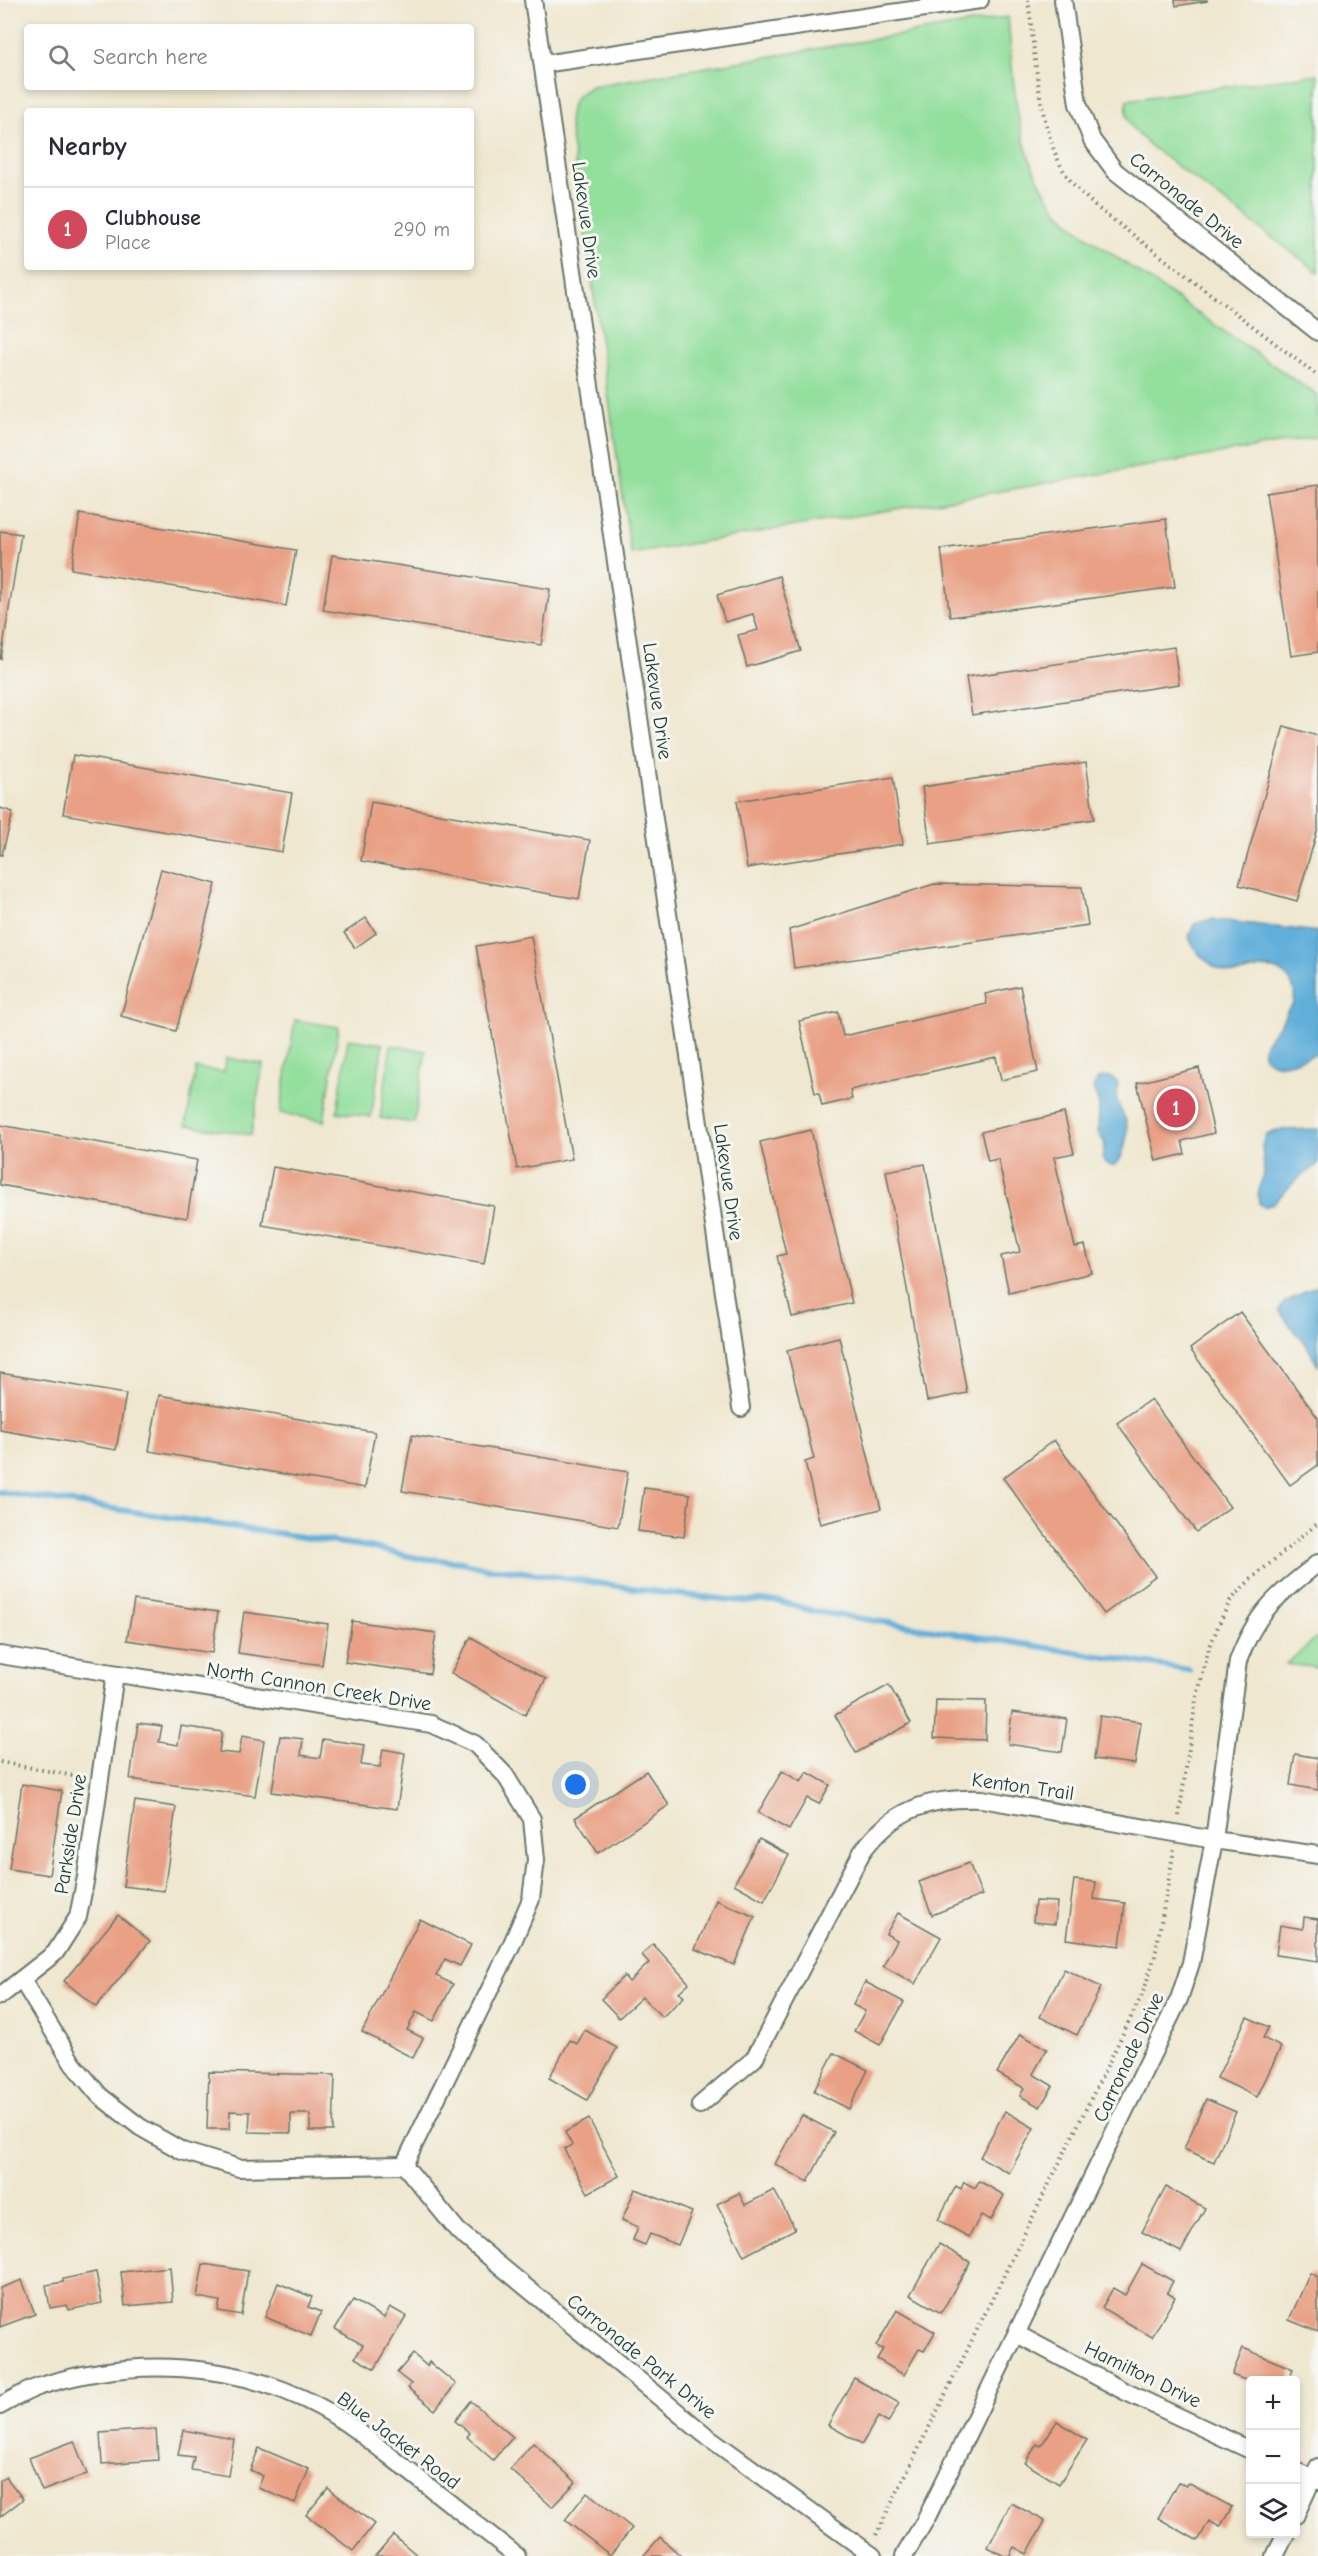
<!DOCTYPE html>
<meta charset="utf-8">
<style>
body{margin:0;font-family:"Comic Neue",sans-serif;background:#f2f2f3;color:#2b2b33}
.controls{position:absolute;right:18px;bottom:18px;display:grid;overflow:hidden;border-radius:6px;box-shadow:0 3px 9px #0003}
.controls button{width:54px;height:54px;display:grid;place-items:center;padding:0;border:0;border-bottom:2px solid #e1e1e2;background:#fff;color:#2b2b33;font:30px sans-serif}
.you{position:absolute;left:576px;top:1785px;width:21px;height:21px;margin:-15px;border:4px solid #fff;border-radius:50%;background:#1a73e8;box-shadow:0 0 0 9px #1a73e833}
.badge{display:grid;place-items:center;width:39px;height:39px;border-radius:50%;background:#d1495b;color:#fff;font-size:20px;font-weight:700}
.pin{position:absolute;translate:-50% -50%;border:3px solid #fff;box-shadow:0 2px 6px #0006}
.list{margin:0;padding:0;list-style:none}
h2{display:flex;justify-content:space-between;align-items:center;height:78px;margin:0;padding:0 24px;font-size:26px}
h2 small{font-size:20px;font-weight:400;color:#7c7c81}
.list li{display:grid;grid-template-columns:39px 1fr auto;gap:18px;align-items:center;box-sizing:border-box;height:84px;padding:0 24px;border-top:2px solid #e1e1e2}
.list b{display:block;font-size:22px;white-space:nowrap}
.list p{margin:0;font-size:20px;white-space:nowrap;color:#7c7c81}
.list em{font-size:20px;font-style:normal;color:#7c7c81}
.icon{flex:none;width:33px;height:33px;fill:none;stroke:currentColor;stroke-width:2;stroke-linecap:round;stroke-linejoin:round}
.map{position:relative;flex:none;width:1318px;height:2556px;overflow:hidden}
.search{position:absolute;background:#fff;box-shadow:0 3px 9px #0003;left:24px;top:24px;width:450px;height:66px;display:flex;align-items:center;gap:15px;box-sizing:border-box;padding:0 21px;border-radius:6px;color:#7c7c81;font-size:22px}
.panel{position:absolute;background:#fff;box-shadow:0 3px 9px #0003;left:24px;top:108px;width:450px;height:162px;border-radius:6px}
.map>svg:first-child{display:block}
.green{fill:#93df9c;stroke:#598e68;stroke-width:1.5}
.water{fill:#61afda;stroke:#407687;stroke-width:1.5}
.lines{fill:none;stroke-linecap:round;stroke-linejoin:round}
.stream{stroke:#61afda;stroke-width:6}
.building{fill:#e9a085}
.minor-casing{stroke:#68786a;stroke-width:20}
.path{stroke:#68786a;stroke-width:4;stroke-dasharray:1.5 4.5;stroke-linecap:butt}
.minor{stroke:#fff;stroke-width:16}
.labels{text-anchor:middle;stroke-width:6;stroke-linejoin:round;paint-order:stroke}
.street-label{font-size:20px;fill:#1f3d34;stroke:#f6f6f2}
</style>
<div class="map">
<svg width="1318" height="2556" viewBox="0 0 1318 2556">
<rect width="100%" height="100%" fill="#f6f6f2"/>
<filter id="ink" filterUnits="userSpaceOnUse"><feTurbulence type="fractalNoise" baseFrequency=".0167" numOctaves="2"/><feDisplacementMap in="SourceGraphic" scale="12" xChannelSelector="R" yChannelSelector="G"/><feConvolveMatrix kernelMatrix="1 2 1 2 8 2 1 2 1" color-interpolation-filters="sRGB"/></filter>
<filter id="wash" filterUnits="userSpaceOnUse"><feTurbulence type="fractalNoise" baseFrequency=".008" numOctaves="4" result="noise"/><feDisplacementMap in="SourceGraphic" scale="24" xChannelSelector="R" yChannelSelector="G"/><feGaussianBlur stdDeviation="1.35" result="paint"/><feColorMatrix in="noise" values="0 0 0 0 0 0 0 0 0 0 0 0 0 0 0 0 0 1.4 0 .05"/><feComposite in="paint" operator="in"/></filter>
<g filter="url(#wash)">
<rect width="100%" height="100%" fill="#efe7cf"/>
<!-- green -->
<g class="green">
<path d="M1008,17C1014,85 1014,154 1058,211C1067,222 1082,232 1093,241L1318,396V437L631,554L569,122C571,101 573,96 592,86Z"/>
<path d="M1318,74V272L1153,148C1135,131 1124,126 1127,100Z"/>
<path d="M295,1020L339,1027L324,1121L280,1113Z"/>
<path d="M348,1039L383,1044L371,1117L337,1112Z"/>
<path d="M391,1045L426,1051L414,1123L380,1118Z"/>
<path d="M226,1058L263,1064L251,1135L186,1125L196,1068L224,1072Z"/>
<path d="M1318,1637V1668L1286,1664Z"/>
</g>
<!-- water -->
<g class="water">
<path d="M1210,919L1318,932V1054C1308,1056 1285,1067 1276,1064C1248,1056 1271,1035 1281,1023C1286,1016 1286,1009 1293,1005C1299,985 1284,967 1263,968C1251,969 1242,975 1230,973C1214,970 1194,953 1189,937L1194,924Z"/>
<path d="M1108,1076C1125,1084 1115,1087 1117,1099C1118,1108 1126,1116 1127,1126C1128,1137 1120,1184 1102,1158L1105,1144L1098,1132L1099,1104L1093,1088L1098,1079Z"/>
<path d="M1318,1129V1164L1294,1182L1273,1204L1264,1207L1259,1203L1258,1196L1264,1168L1262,1146L1265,1136L1276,1130Z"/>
<path d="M1318,1285V1366L1304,1341L1290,1326L1279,1310L1285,1302Z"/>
</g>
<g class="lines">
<!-- stream -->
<path class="stream" d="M0,1492L369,1547L417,1558L462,1562L489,1569H503L665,1593L741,1601H777L813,1611L1189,1670"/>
</g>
<g id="blocks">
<!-- building -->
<g class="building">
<path d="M1175,0H1207V1L1176,6Z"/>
<path d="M1318,485V652L1291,656L1266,493Z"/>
<path d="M80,514L296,550L286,606L71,569Z"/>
<path d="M1166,519L1175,587L950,617L941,549Z"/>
<path d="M0,531L21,534L1,659H0Z"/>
<path d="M332,555L550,589L541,645L323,610Z"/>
<path d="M779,576L801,651L747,667L738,635L758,630L753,614L725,622L717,595Z"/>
<path d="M1174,647L1179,684L972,715L966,677Z"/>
<path d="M1284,726L1318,736V828L1297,901L1239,885Z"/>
<path d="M73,755L292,793L282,852L63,814Z"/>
<path d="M1086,762L1094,819L930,844L922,787Z"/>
<path d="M893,777L903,844L747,868L737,801Z"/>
<path d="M371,802L590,840L579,899L361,861Z"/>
<path d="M0,808L13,812L2,855H0Z"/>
<path d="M161,869L216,884L176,1031L121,1016Z"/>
<path d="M934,884L1082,887L1088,925L794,968L789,930Z"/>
<path d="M366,918L376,933L355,948L344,933Z"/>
<path d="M531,936L572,1159L517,1169L476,946Z"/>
<path d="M1020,986L1038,1072L1001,1080L996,1057L850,1090L852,1099L822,1106L819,1093H815L799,1021L838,1012L843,1036L987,1004L985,994Z"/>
<path d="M1199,1068L1214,1133L1182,1141L1185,1154L1156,1161L1137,1083Z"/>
<path d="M1064,1113L1074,1153L1054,1157L1075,1247L1085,1245L1092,1273L1009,1293L1001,1256L1020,1252L998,1159L988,1161L981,1132Z"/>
<path d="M0,1125L197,1160L187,1218L0,1185Z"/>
<path d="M811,1130L852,1303L792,1317L777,1256L786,1254L760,1142Z"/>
<path d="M925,1164L967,1393L927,1401L886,1171Z"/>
<path d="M273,1167L494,1206L484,1264L262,1225Z"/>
<path d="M1240,1312L1318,1418V1465L1290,1485L1190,1349Z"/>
<path d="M839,1337L881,1509L820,1524L805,1462L814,1459L787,1350Z"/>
<path d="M0,1373L126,1394L116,1450L0,1430Z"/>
<path d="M159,1395L375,1432L365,1488L149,1451Z"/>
<path d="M1151,1399L1230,1507L1196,1532L1117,1423Z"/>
<path d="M412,1435L628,1472L618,1527L402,1491Z"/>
<path d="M1054,1440L1155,1576L1104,1614L1003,1478Z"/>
<path d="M644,1488L690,1494L684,1537L638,1531Z"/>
<path d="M134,1600L218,1612L212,1653L127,1640Z"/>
<path d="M244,1612L328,1624L322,1665L238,1653Z"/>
<path d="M352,1621L436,1633L430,1674L345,1662Z"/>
<path d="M471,1637L546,1679L525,1715L451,1673Z"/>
<path d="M889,1685L911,1723L856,1753L835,1715Z"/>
<path d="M936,1700L986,1701L985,1740L934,1738Z"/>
<path d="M1012,1712L1067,1719L1062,1752L1008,1744Z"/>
<path d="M1100,1716L1141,1722L1135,1764L1094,1759Z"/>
<path d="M138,1723L162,1726L159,1742L178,1745L181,1726L222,1732L219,1752L239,1754L242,1736L264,1740L255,1796L130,1779Z"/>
<path d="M280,1736L303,1739L301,1755L320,1758L323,1739L364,1745L361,1765L380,1767L383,1749L405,1753L397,1809L272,1792Z"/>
<path d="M1295,1754L1318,1758V1790L1290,1785Z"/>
<path d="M646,1771L669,1805L598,1853L575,1818Z"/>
<path d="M782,1771L801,1782L807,1772L830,1785L819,1804L807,1798L789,1830L758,1813Z"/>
<path d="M22,1784L62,1791L49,1875L9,1869Z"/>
<path d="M135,1801L176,1807L164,1891L123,1886Z"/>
<path d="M759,1839L789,1855L764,1901L734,1884Z"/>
<path d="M969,1863L982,1895L932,1915L919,1882Z"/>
<path d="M1074,1880L1096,1882L1094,1899L1125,1903L1120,1946L1066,1939Z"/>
<path d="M716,1900L755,1917L734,1965L695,1949Z"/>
<path d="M1035,1901L1057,1902L1055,1924L1033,1922Z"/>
<path d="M898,1913L941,1937L915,1984L883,1966L897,1940L886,1934Z"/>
<path d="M118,1915L150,1941L96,2007L64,1981Z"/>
<path d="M1304,1917L1318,1919V1961L1276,1955L1280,1925L1303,1929Z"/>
<path d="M420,1919L471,1945L460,1966L445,1959L436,1976L453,1984L434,2021L416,2012L407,2030L423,2038L413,2058L362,2032Z"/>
<path d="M653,1944L689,1983L679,1992L684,1997L662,2017L642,1997L619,2018L601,1999L624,1976L629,1982L649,1963L642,1955Z"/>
<path d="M1064,1969L1101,1987L1077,2035L1040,2017Z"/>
<path d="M865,1982L904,2002L880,2045L854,2031L865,2011L853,2005Z"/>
<path d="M1247,2017L1269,2027L1263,2038L1281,2047L1257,2097L1217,2078Z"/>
<path d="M585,2030L617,2048L587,2100L549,2078L570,2040L577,2044Z"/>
<path d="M1020,2034L1047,2049L1033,2074L1053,2086L1040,2107L1020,2096L1024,2088L997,2073Z"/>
<path d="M834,2053L868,2070L849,2109L814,2091Z"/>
<path d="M209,2072L335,2075L333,2131H310V2114H291V2133L249,2132L250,2112L230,2111L229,2129H207Z"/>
<path d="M1206,2099L1236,2112L1214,2162L1184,2149Z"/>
<path d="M1005,2111L1034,2128L1009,2173L980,2157Z"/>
<path d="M802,2115L834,2132L808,2182L775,2164Z"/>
<path d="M589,2119L619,2176L588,2193L564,2149L572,2145L565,2132Z"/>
<path d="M979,2181L1004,2195L991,2220L981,2215L969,2237L938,2220L956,2186L961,2189L964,2182L975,2188Z"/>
<path d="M1166,2187L1205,2208L1181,2252L1142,2232Z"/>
<path d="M635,2189L692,2212L678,2245L650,2234L645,2245L633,2240L638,2227L622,2220Z"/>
<path d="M774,2190L795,2229L744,2256L717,2204L739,2193L745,2205Z"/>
<path d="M939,2244L970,2262L941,2313L910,2295Z"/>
<path d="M203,2264L248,2271L241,2315L218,2311L220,2301L197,2297Z"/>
<path d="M1142,2264L1173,2281L1167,2293L1175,2297L1152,2337L1102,2308L1113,2288L1125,2295Z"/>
<path d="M170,2267L173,2302L125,2306L121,2272Z"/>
<path d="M96,2272L102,2303L69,2310L67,2305L50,2308L46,2285L63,2282V2279Z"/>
<path d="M1310,2273L1318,2277V2332L1289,2320Z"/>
<path d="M22,2280L35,2314L0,2327V2288Z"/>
<path d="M278,2283L312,2297L308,2307L321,2312L311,2336L265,2317Z"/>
<path d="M353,2300L384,2318L390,2307L406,2316L375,2369L355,2358L363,2345L335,2329Z"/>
<path d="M897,2310L935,2332L924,2351L919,2349L904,2375L877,2359L883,2349L876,2346Z"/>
<path d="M1243,2348L1293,2369L1289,2380L1250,2382L1232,2375Z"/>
<path d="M413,2354L427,2366L429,2362L456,2384L435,2410L408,2388L411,2384L397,2373Z"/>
<path d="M854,2378L899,2403L888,2423L878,2417L862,2444L828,2425Z"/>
<path d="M471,2401L513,2437L493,2460L467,2437L470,2433L455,2421Z"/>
<path d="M1057,2421L1087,2440L1059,2484L1025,2463L1037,2444L1041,2446Z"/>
<path d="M156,2429L158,2460L102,2464L100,2433Z"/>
<path d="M183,2430L234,2439L228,2476L191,2470L194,2457L178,2455Z"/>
<path d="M74,2441L87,2474L42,2491L29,2458Z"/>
<path d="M533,2443L576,2482L552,2507L510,2469Z"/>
<path d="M259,2448L309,2469L295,2503L258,2488L263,2476L250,2470Z"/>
<path d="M6,2477L23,2499L0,2517V2481Z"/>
<path d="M1178,2482L1186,2486L1188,2483L1232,2507L1220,2527L1209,2521L1198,2541L1158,2518Z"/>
<path d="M328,2488L374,2524L353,2551L306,2515Z"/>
<path d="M587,2492L632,2528L610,2555L565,2520Z"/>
<path d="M1011,2503L1045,2521L1027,2554L1014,2547L1009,2556H1004L988,2547Z"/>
<path d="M393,2535L418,2556H375Z"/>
<path d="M660,2537L681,2556H643Z"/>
</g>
</g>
</g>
<g filter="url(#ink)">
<use href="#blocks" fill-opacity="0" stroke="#68786a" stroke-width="1.5"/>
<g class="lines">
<!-- minor casing -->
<g class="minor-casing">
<g id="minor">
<path d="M533,0L741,1408"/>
<path d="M1063,0L1078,104L1092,140L1115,171L1318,332"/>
<path d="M543,64L980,0"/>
<path d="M0,1655L431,1724L475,1744L505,1775L532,1819L536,1860L531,1899L511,1946L404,2165"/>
<path d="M22,1980L73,2064L100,2096L140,2127L182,2151L239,2168L404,2165"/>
<path d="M0,1996L55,1953L78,1917L86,1877L115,1674"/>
<path d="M700,2105L754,2059L862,1852C893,1809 930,1797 982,1799L1214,1840L1318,1855"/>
<path d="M404,2165L458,2231L704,2434L873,2556"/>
<path d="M1017,2334L1124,2391L1250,2450"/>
<path d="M0,2406C13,2399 27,2390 41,2386C132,2357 235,2361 320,2407C351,2424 378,2447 405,2468C443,2498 480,2527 517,2556"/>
<path d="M1296,2471L1318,2481"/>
<path d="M1296,2514L1318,2467"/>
<path d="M904,2556L926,2519L1179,1999L1191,1963L1214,1840L1238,1661C1257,1610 1277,1596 1318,1563"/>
<path d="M1275,2556L1286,2534"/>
</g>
</g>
<!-- path -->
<g class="path">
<path d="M1028,0C1035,51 1038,123 1062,168C1070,183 1083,194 1095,206L1318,376"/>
<path d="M0,1762L85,1778"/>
<path d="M1179,1816L1196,1700L1209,1649L1219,1624L1230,1601L1250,1580L1318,1523"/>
<path d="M876,2535L1143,1993L1155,1956L1174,1850"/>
</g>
<!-- minor -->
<use href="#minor" class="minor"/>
</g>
</g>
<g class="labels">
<!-- street labels -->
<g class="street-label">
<text transform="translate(1187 200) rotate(39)" y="7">Carronade Drive</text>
<text transform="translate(587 220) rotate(82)" y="7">Lakevue Drive</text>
<text transform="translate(658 701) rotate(82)" y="7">Lakevue Drive</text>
<text transform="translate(729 1182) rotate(82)" y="7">Lakevue Drive</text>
<text transform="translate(319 1686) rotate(9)" y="7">North Cannon Creek Drive</text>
<text transform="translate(1023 1786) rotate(8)" y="7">Kenton Trail</text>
<text transform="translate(70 1834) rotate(-81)" y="7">Parkside Drive</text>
<text transform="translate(1128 2057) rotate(-65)" y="7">Carronade Drive</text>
<text transform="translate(642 2356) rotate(39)" y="7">Carronade Park Drive</text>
<text transform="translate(1143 2374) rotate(26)" y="7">Hamilton Drive</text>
<text transform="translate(399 2440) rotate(37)" y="7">Blue Jacket Road</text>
</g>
</g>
</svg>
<div class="controls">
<button>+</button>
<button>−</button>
<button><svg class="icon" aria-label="layers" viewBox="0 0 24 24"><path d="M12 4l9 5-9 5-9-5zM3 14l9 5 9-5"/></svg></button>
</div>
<div class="you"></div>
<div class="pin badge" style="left:1176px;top:1108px">1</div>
<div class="search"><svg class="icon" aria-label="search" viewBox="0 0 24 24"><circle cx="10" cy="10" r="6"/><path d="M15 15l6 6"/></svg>Search here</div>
<section class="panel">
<h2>Nearby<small></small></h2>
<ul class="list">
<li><span class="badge">1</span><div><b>Clubhouse</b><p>Place</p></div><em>290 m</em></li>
</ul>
</section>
</div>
